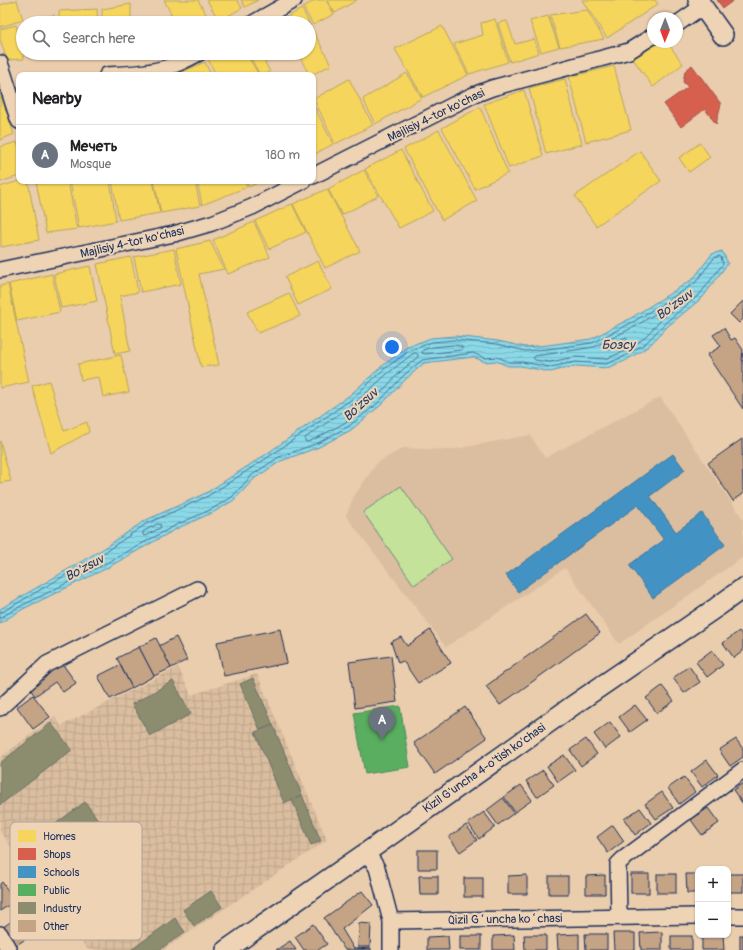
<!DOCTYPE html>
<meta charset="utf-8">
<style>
body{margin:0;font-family:Pangolin,sans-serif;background:#f6f6f6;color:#202124}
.controls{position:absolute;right:12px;bottom:12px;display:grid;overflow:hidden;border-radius:8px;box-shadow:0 1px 3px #0004}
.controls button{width:36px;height:36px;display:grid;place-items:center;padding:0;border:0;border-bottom:1px solid #e0e0e0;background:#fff;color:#202124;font:20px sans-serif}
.compass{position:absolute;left:647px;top:12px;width:36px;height:36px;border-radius:50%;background:#fff;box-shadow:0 1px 3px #0004;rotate:181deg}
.you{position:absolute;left:392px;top:347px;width:14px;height:14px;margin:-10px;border:3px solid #fff;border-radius:50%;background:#1a73e8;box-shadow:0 0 0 6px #1a73e833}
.badge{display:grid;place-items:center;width:26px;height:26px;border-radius:50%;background:#1b2f5e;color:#fff;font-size:13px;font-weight:700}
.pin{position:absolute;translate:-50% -33px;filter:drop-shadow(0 1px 2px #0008)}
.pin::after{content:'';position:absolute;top:21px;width:14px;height:12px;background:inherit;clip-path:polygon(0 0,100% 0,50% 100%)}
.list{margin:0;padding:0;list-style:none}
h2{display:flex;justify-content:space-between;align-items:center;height:52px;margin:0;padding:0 16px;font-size:17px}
h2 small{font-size:13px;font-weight:400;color:#757577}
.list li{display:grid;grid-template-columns:26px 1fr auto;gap:12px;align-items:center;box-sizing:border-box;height:60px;padding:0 16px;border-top:1px solid #e0e0e0}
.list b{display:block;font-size:15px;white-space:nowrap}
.list p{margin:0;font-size:13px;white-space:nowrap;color:#757577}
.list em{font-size:13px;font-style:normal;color:#757577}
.icon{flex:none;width:22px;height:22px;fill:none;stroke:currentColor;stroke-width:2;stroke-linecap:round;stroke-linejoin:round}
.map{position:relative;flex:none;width:743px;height:950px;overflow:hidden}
.search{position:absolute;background:#fff;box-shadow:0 1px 3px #0004;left:16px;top:16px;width:300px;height:44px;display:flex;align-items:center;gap:10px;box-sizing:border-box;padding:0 14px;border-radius:22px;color:#757577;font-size:15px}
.panel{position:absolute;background:#fff;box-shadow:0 1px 3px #0004;left:16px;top:72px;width:300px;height:112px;border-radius:8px}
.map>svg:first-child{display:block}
.built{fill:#dbbe9f}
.industrial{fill:url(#industrial-grid)}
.grass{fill:#c4e299;stroke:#70887c}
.water{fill:url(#water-rules);stroke:#5e95b1}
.homes{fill:#f6d55c;stroke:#b4a35d}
.shops{fill:#d6604d;stroke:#9e5152}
.schools{fill:#4393c3;stroke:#3775a5}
.public{fill:#5aae61;stroke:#478860}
.industry{fill:#8c8c6e;stroke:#6a7069}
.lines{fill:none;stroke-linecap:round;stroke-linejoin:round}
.shore{stroke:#487395;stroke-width:1}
.building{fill:#c5a485;stroke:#1b2f5e}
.minor-casing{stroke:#1b2f5e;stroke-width:18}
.tertiary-casing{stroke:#1b2f5e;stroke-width:22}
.minor{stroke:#eed4b5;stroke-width:15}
.tertiary{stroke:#eed4b5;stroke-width:19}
.labels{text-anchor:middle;stroke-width:4;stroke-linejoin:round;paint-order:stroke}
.street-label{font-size:12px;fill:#1b2f5e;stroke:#eed4b5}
.water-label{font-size:13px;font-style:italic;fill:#26406c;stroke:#eed4b5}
.key{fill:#eed4b5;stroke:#afa29b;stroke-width:1}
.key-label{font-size:11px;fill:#1b2f5e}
</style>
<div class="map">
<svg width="743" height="950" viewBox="0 0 743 950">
<defs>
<pattern id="industrial-grid" width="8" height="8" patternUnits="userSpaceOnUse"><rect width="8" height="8" fill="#dbbe9f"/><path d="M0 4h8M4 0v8" fill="none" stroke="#bba48b"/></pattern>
<pattern id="water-rules" width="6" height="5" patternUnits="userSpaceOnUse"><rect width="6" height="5" fill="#8bd9e8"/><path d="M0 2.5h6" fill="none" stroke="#77bbc9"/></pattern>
</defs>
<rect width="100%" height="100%" fill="#eacdac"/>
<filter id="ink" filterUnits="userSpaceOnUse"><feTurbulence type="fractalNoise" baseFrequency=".025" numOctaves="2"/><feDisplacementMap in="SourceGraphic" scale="8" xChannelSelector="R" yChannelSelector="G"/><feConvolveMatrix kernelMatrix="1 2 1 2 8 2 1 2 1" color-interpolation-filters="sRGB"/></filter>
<g filter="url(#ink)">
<!-- built -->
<path class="built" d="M660,397L743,519V557L619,644L565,568L446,647L346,516L354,496L377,463L403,448L450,450L530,435L545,458Z"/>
<!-- industrial -->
<path class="industrial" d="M178,667L191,695L257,674L327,840L163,950H88L0,832V758L55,716L61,726Z"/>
<!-- grass -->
<path class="grass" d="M401,486L452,559L414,585L363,512Z"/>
<!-- water -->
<path class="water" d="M722,251L728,263L703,297L668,326L649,346L625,361L607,368L576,366L550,372L521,366H508L496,361L485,362L473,357L424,363L406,379L381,405L351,430L319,447L281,461L255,478L234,500L214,512L178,528L105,569L23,609L0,623V609L103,549L144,521L206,493L265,455L350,395L381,367L407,347L431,338L455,336L498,341L525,347L548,345L591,339L631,318L693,279L712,254Z"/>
<!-- homes -->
<g class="homes">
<path d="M17,0L23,20L0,27V5Z"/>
<path d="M164,0H198L211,23H176Z"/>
<path d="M207,0H237L242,8L219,21Z"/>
<path d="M241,0H258L245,7Z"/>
<path d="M316,0H326L334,14L313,25L303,7Z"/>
<path d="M327,0H357L335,13Z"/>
<path d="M582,0H655L658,4L607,38Z"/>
<path d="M131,4V23H102V9Z"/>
<path d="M97,9L98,23H59V11Z"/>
<path d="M302,9L331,65L311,75H309L298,53H309V23H282L281,20Z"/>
<path d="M587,10L604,39L560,47L550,15Z"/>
<path d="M54,15V23H23Z"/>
<path d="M171,15L175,23H153Z"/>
<path d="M548,16L559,47L541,52L530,21Z"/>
<path d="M495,19L508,62L469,74L454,44L483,35L481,23Z"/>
<path d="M507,21L515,44L534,39L539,53L510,62L498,23Z"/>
<path d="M16,25L24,59L7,60L0,39V29Z"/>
<path d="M442,26L468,75L423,97L395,49Z"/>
<path d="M653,42H667L683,64L653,87L631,56Z"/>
<path d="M28,53H56V57L29,58Z"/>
<path d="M61,53H99V55L61,57Z"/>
<rect x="103" y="53" width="30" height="2"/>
<path d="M134,53H154L135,55Z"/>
<path d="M220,53H246L259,75H216L208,59Z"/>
<path d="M248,53H260L270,72L264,75H260Z"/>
<path d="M205,62L211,75H175Z"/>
<path d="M614,66L631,130L586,142L569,77Z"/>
<path d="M407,73L422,98L375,124L363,99Z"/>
<path d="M349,79L373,125L335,144L314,99Z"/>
<path d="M565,79L582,144L546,154L529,88Z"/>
<path d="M16,87H19V99Z"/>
<path d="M524,90L543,156L509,168L484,104Z"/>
<path d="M0,93L14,134L0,140Z"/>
<path d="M313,104L333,144L313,155Z"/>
<path d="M480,107L508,173L475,189L442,128Z"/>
<path d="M439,130L477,201L442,220L404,149Z"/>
<path d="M17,142L19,149V176L0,182V147Z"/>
<path d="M700,143L710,157L689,172L679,158Z"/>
<path d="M401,150L433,211L399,228L365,169Z"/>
<path d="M640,151L661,181L596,226L575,196Z"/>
<path d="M364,170L378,196L342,215L328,189Z"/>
<path d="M19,181H28L39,240L1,247L0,187Z"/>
<path d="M36,181H68L77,229L46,233Z"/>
<path d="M70,181H110L116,221L79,228Z"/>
<path d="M112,181H153L160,213L119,220Z"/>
<path d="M154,181H195L200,206L161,213Z"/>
<path d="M197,181H244L247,187L202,205Z"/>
<path d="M246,181H261L249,187Z"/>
<path d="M327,189L360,251L325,268L293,204Z"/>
<path d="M292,204L306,232L269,249L255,221Z"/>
<path d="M254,222L270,257L228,274L213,240Z"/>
<path d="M210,241L224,269L199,274L219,365L201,367L176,249Z"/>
<path d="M174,249L181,284L141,292L134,257Z"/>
<path d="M131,257L138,292L120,296L130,351L115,354L97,264Z"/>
<path d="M318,261L332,289L298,305L285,277Z"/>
<path d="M90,266L97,301L61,308L54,274Z"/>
<path d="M52,274L60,312L17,321L9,284Z"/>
<path d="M8,284L29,382L0,388V286Z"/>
<path d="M289,293L300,316L258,333L247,312Z"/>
<path d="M121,355L129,392L103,397L99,377L81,380L78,364Z"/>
<path d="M49,381L64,431L87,422L89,432L51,453L32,386Z"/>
<path d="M0,441L11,481L0,483Z"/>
</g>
<!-- shops -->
<g class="shops">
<path d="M717,0H734L723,8Z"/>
<path d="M692,65L721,104L716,124L705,109L681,127L664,104L688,87L683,82L685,71Z"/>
</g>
<!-- schools -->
<path class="schools" d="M673,454L685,470L650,496L676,532L702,513L725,545L653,598L629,565L664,540L638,505L518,592L506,575Z"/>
<!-- public -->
<path class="public" d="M400,706L410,767L365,774L354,713Z"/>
<!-- industry -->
<g class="industry">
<path d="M253,678L273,725L260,730L240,684Z"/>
<path d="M173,681L191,714L150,736L132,704Z"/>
<path d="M51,723L72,750L0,805V763Z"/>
<path d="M273,725L302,795L284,803L255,732Z"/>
<path d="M302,795L321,841L311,845L292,800Z"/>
<path d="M85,802L125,856L73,895L32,841Z"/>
<path d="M211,891L222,907L194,926L183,910Z"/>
<path d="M175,918L185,932L159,950H131Z"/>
</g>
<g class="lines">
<!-- shore -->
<g class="shore">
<path d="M685,295H688V298L662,319L643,339L621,353L605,359L575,357L550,362L535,360L533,358L535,356L549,354L594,347L636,326Z"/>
<path d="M625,338L627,339V342L618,347L610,350H608V347Z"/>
<path d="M454,345L461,346L463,349L461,350L425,354L422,353L423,350L433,347Z"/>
<path d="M416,353L418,355V357L400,372L375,399L346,422L315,439L307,442L305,441V438L355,403L387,374L411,355Z"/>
<path d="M158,524L161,525L160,528L145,536L143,535V532Z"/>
<path d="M0,612L4,611L105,552L146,524L208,496L267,458L352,399L383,370L409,351L432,342L454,340L497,344L525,351L548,349L592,343L633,322L695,283L714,258L719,256L721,257L723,264L700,294L665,323L646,343L623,357L606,364L576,362L550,367L522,362H510L497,357L485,358L473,353L422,360L403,376L378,403L349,426L318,443L279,457L252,475L232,497L212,509L176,525L103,565L21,606L0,618"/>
</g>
</g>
<!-- building -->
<g class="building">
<path d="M743,301V319L739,323L730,314Z"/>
<path d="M724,328L731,340L735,338L743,350L742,360L743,361V409L707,355L721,346L713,335Z"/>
<path d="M742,439L743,494L733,501L708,463Z"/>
<path d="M586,614L600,633L500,705L486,686Z"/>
<path d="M280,629L287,663L224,676L217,642Z"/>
<path d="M430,630L451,663L418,683L403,661L398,663L391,642L401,637L407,646Z"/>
<path d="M739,631L743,636V651L734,658L723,643Z"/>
<path d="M176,637L187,660L171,668L159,646Z"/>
<path d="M156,638L171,668L154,676L139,647Z"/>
<path d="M139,647L154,676L132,688L117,658Z"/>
<path d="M712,650L723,665L707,677L696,662Z"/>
<path d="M391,656L397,702L355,708L349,662Z"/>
<path d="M61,662L76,683L63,692L55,682L35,696L28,686Z"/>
<path d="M120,665L132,688L110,699L98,676Z"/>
<path d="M689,666L700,682L684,693L673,678Z"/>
<path d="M662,686L674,701L657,713L646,698Z"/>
<path d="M33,695L50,717L33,729L17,707Z"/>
<path d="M635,705L647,720L630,732L619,717Z"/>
<path d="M465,707L487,738L435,774L414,743Z"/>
<path d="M610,722L621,737L605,749L594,734Z"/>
<path d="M586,739L597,754L581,766L570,750Z"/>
<path d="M736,739L743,749V757L730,766L719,750Z"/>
<path d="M564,755L575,770L558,782L547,766Z"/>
<path d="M707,760L718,775L702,787L691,772Z"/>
<path d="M543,770L554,785L537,797L526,781Z"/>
<path d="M684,777L695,792L679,804L668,788Z"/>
<path d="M743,783V804L733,790Z"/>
<path d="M521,785L532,800L515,812L504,797Z"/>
<path d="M662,792L673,808L656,819L645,804Z"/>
<path d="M503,798L514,813L498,825L487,810Z"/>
<path d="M640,808L651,823L635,835L624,819Z"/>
<path d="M708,808L719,823L702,835L691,820Z"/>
<path d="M484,812L495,827L479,839L468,823Z"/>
<path d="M466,825L477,840L460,852L449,837Z"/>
<path d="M613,825L624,841L608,853L597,837Z"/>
<rect x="418" y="850" width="19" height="19"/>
<rect x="631" y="874" width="18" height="19"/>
<rect x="657" y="874" width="19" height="19"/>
<path d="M686,874H698V893H687Z"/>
<rect x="728" y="874" width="15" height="18"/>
<path d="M527,875V894H508V876Z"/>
<path d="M605,875V894H586V876Z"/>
<path d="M419,876H438V895H420Z"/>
<rect x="549" y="876" width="19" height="18"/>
<rect x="464" y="878" width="19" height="19"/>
<path d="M2,882L15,901L0,911V884Z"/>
<path d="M362,891L373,905L342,929L354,949L371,948V950H345L324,918Z"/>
<path d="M21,915L33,934L12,948L0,929Z"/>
<path d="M359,923L371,924L370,947H358Z"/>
<path d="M313,924L327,944L318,950H304L295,937Z"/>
<path d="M662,932V950H641L640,933Z"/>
<path d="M613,933H635V950H614Z"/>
<path d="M579,934V950H558L557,935Z"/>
<path d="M585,934H607V950H586Z"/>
<path d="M514,935L515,950H493V936Z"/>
<path d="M524,935H546V950H525Z"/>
<path d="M723,935L724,950H702V936Z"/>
<rect x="740" y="935" width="3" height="15"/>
<path d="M448,936L449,950H427V937Z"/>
<rect x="460" y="936" width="21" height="14"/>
<rect x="671" y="936" width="21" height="14"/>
<path d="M290,941L296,950H276Z"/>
</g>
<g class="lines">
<!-- minor casing -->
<g class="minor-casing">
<g id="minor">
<path d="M253,23L294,0"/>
<path d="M677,24L703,6"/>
<path d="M0,63C7,82 12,102 19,121"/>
<path d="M107,75C126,74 146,74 165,68C177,65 188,59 199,53"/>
<path d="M313,176L471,96L492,88L629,51L653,36"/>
<path d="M0,270L174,234L212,223L252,207L303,181"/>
<path d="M0,708L47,664L197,589"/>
<path d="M367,852L377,868L391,921V950"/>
<path d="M728,916H743"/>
<path d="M619,917L618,864L622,860L743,770"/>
<path d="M391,921L698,916"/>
<path d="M0,934L9,950"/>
</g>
</g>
<!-- tertiary casing -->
<g class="tertiary-casing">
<g id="tertiary">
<path d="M698,0L723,35"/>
<path d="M226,950L367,852L575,704L717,607L743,588"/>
</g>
</g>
<!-- minor -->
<use href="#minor" class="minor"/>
<!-- tertiary -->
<use href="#tertiary" class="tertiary"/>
</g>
</g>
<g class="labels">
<!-- street labels -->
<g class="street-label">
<text transform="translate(436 115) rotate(-26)" y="4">Majlisiy 4-tor ko'chasi</text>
<text transform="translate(132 242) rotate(-13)" y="4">Majlisiy 4-tor ko'chasi</text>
<text transform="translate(484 768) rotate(-35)" y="4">Kizil G'uncha 4-o'tish ko'chasi</text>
<text transform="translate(505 919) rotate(-1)" y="4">Qizil Gʻuncha koʻchasi</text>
</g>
<!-- water labels -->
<g class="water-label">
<text transform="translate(674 304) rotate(-36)" y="5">Bo'zsuv</text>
<text x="618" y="349">Бозсу</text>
<text transform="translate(360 404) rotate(-42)" y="5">Bo'zsuv</text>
<text transform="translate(84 567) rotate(-28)" y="5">Bo'zsuv</text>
</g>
</g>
<!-- legend -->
<rect x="10" y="822" width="132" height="118" rx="6" class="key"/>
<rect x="18" y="830" width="18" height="12" fill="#f6d55c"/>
<rect x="18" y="848" width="18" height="12" fill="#d6604d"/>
<rect x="18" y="866" width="18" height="12" fill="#4393c3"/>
<rect x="18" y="884" width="18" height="12" fill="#5aae61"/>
<rect x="18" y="902" width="18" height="12" fill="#8c8c6e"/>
<rect x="18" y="920" width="18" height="12" fill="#c5a485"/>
<g class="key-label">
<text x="43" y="840">Homes</text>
<text x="43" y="858">Shops</text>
<text x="43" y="876">Schools</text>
<text x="43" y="894">Public</text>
<text x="43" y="912">Industry</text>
<text x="43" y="930">Other</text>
</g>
</svg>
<div class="controls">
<button>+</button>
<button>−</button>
</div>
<svg class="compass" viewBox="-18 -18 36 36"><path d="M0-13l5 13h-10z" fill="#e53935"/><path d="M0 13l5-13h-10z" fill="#757577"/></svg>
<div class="you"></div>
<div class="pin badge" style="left:382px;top:740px;background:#6b7280">A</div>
<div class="search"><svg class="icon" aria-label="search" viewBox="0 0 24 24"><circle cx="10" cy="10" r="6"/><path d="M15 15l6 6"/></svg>Search here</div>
<section class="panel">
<h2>Nearby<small></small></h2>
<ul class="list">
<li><span class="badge" style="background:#6b7280">A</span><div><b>Мечеть</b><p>Mosque</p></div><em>180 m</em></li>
</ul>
</section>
</div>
